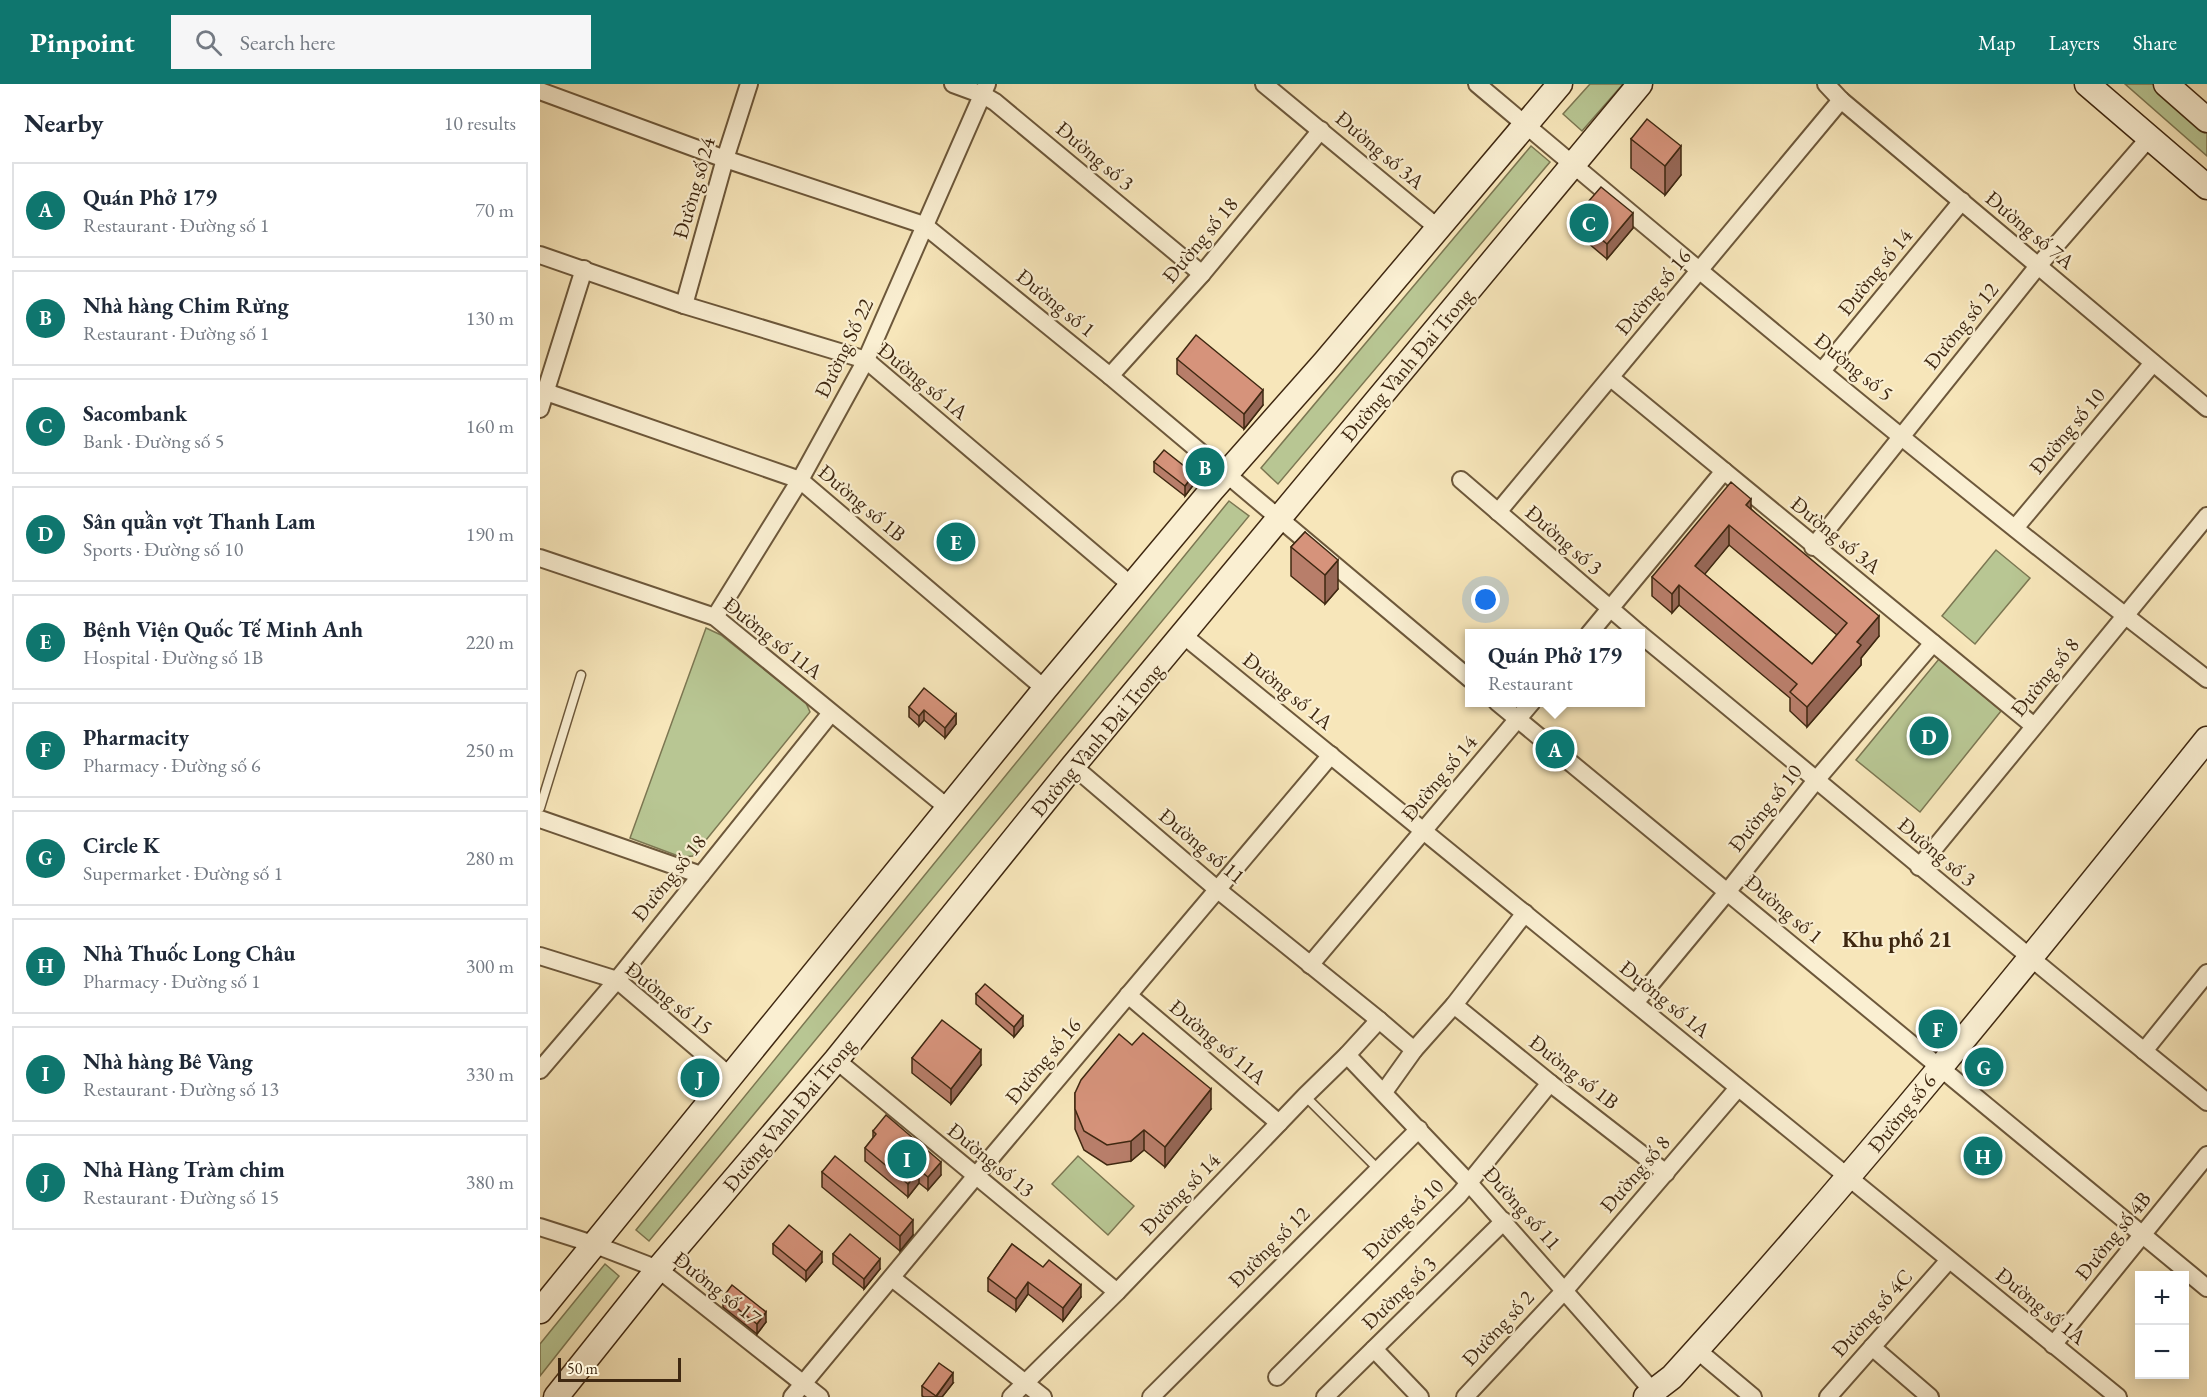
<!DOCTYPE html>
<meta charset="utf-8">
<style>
body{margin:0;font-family:"EB Garamond",serif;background:#f6f6f7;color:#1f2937}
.controls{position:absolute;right:18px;bottom:18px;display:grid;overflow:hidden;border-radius:0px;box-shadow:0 3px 15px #0003}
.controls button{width:54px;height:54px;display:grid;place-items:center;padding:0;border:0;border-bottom:2px solid #e0e1e3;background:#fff;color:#1f2937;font:30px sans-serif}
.scale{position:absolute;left:18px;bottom:15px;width:123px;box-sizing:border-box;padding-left:6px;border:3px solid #3f2811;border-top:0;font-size:16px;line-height:21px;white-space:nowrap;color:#3f2811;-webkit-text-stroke:4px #faefd2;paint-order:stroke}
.you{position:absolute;left:946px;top:516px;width:21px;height:21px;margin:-15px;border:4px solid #fff;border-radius:50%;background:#1a73e8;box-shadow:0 0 0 9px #1a73e833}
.badge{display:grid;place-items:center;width:39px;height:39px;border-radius:50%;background:#0f766e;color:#fff;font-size:20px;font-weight:700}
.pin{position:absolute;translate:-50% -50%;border:3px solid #fff;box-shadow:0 2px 6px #0006}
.popup{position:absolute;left:925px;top:545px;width:180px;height:78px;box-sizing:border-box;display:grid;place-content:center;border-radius:0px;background:#fff;filter:drop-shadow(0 2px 4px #0005);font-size:20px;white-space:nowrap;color:#747a83}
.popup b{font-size:22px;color:#1f2937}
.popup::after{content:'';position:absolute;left:50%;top:100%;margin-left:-12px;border:12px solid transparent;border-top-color:#fff}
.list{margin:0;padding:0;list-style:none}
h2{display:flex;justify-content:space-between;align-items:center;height:78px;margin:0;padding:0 24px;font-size:26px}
h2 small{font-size:20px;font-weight:400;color:#747a83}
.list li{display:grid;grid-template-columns:39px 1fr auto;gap:18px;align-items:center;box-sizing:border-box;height:96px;margin:0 12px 12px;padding:0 12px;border:2px solid #e0e1e3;border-radius:0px}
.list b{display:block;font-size:22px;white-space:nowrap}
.list p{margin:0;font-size:20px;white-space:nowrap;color:#747a83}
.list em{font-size:20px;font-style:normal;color:#747a83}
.icon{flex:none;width:33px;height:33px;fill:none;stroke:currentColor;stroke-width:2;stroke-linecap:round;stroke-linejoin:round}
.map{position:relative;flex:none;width:1667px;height:1313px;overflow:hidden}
header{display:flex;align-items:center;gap:36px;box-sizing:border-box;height:84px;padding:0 30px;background:#0f766e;color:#fff}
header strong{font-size:28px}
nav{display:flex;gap:33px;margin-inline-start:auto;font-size:21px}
.search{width:420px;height:54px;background:#f6f6f7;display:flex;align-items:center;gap:15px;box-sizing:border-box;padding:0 21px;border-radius:0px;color:#747a83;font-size:22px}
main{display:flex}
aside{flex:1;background:#fff}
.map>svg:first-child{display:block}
.green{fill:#b8c693;stroke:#7c7752;stroke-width:1.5}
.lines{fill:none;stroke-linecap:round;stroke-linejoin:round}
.lane-casing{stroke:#6d583b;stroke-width:11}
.street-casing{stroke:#6d583b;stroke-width:20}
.secondary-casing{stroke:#3f2811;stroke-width:27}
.lane{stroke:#faefd2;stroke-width:8}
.street{stroke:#faefd2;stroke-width:16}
.secondary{stroke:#faefd2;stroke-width:24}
.wall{fill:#b87e6a;stroke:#3f2811;stroke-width:1.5;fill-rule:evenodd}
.shaded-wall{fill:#966756;stroke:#3f2811;stroke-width:1.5}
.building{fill:#d6937b;stroke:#3f2811;stroke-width:1.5;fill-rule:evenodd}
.labels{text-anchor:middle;stroke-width:4.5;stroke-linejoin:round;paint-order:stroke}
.street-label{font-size:21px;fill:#3f2811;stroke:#faefd2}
.neighbourhood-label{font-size:22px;font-weight:bold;fill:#3f2811;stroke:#faefd2}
</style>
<header>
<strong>Pinpoint</strong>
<div class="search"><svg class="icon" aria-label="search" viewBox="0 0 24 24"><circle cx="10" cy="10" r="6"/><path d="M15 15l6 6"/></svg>Search here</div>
<nav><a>Map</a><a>Layers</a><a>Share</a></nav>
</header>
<main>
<aside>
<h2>Nearby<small>10 results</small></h2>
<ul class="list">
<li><span class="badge">A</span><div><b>Quán Phở 179</b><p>Restaurant · Đường số 1</p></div><em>70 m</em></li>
<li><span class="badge">B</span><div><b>Nhà hàng Chim Rừng</b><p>Restaurant · Đường số 1</p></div><em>130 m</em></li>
<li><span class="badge">C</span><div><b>Sacombank</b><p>Bank · Đường số 5</p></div><em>160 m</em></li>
<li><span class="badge">D</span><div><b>Sân quần vợt Thanh Lam</b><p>Sports · Đường số 10</p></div><em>190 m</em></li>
<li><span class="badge">E</span><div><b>Bệnh Viện Quốc Tế Minh Anh</b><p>Hospital · Đường số 1B</p></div><em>220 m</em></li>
<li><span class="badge">F</span><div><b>Pharmacity</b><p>Pharmacy · Đường số 6</p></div><em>250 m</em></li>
<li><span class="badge">G</span><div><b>Circle K</b><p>Supermarket · Đường số 1</p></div><em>280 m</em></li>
<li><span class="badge">H</span><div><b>Nhà Thuốc Long Châu</b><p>Pharmacy · Đường số 1</p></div><em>300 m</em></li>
<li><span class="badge">I</span><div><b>Nhà hàng Bê Vàng</b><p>Restaurant · Đường số 13</p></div><em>330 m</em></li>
<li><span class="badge">J</span><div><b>Nhà Hàng Tràm chim</b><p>Restaurant · Đường số 15</p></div><em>380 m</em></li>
</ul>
</aside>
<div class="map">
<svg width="1667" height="1313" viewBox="0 0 1667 1313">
<rect width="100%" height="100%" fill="#f7e6ba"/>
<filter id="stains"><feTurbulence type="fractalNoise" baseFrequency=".00333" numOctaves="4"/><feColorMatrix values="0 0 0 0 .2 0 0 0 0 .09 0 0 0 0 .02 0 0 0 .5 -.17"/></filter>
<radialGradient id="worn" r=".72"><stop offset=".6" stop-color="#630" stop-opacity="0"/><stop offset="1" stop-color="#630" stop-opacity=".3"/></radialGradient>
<!-- green -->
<g class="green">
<path d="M1050,0H1083L1042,47L1023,30Z"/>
<path d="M1585,0H1614L1667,47V72Z"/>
<path d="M991,62L1010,78L738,400L721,384Z"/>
<path d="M689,417L709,432L109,1157L96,1146Z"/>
<path d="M1456,466L1490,494L1435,560L1402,532Z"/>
<path d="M166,544L181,551L266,619L270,628L153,772L141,773L90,754Z"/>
<path d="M1399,575L1461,627L1380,728L1316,676Z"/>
<path d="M538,1072L594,1122L568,1151L512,1100Z"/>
<path d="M65,1180L79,1192L0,1292V1260Z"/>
</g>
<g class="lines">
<!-- lane casing -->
<g class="lane-casing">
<g id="lane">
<path d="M0,724L41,591"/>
<path d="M765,1012L839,1086"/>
</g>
</g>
<!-- street casing -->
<g class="street-casing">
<g id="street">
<path d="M413,0L443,11L455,18L662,190"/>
<path d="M724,0L898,144"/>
<path d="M937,0C1177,202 1418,404 1667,595"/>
<path d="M1286,0L1301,16L1667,324"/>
<path d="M0,7L185,75L384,141L570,292L930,595"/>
<path d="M0,171L144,221L326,276L591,501"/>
<path d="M144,221L185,75L209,0"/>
<path d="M1282,287L1422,117"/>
<path d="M570,292L662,190L781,46"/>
<path d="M1071,294L1494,642"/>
<path d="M6,308L260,396L505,605"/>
<path d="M0,325L44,185"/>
<path d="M921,396L1100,550"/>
<path d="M958,428L1301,16"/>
<path d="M1475,444L1613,279"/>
<path d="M1273,463L1498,182L1609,54"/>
<path d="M0,474L175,533L408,724"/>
<path d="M175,533L260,396L326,276L447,0"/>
<path d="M1049,550L1184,387"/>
<path d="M1100,550C1290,706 1476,864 1667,1018"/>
<path d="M643,551L1578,1313"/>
<path d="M957,618L1667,1204"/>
<path d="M533,682L678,806L839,936L874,966"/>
<path d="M0,735L161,791"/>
<path d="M1379,783L1667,432"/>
<path d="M0,872L77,896L190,992"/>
<path d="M770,881L992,618"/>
<path d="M588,911L739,1039"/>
<path d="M1095,919L1188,807L1277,695L1393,559"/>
<path d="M914,921L1010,999L1126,1089"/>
<path d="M1604,967L1667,889"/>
<path d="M807,971L929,1099L1118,1313"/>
<path d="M296,976L577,1208"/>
<path d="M0,986L77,896L291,629"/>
<path d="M844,1008L874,966L914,921L985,829"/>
<path d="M0,1143L53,1160L118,1185L280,1313"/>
<path d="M352,1194L503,1313"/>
<path d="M1513,1261L1667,1071"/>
<path d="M1332,1263L1390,1313"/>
<path d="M834,1265L880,1313"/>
<path d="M1157,1266L1213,1313"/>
<path d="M737,1293L919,1111L1010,999"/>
<path d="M252,1313L449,1076L791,671"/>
<path d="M471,1313L577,1208L765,1012L807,971L839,936"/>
<path d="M611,1313L879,1045"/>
<path d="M785,1313L964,1137"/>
<path d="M925,1313L1025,1206L1198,1004"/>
<path d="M1288,1313L1409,1176"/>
</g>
</g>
<!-- secondary casing -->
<g class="secondary-casing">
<g id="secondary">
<path d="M1547,0L1667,103"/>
<path d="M1626,0L1667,36"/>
<path d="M0,1227L505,605L671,407L785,278L1020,0"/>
<path d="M16,1313L118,1185L296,976L533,682L1100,0"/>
<path d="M1106,1313L1132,1293C1319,1088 1493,872 1667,655"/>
</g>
</g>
<!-- lane -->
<use href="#lane" class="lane"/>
<!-- street -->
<use href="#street" class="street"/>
<!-- secondary -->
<use href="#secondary" class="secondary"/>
</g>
<!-- wall -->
<g class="wall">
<path d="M1091,55L1141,91L1125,111L1091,84Z"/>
<path d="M1035,133L1093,144L1067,175L1035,148Z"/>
<path d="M637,275L723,321L704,345L637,290Z"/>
<path d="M614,378L654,400L645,412L614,388Z"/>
<path d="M1211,425L1339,552L1321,574V581L1267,643L1250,627V614L1139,521L1132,529L1112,512V493ZM1189,461L1297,551L1272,580L1164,490Z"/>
<path d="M765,448L798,505L785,520L751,492V463Z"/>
<path d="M369,623L416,630V640L405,654L384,636L379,642L369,633Z"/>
<path d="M436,910L483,942L474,953L436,920Z"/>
<path d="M372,974L441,981L411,1020L372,989Z"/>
<path d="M535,1009L671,1025L625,1083L604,1066L591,1077L567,1081L544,1066L535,1045Z"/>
<path d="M333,1047L401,1091L388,1106L379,1099L368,1113L325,1077V1064L333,1054Z"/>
<path d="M282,1088L373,1151L360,1167L282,1103Z"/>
<path d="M233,1160L282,1178L266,1197L233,1170Z"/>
<path d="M472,1160L541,1213L523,1237L488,1210L476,1227L448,1207V1194Z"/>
<path d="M293,1170L340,1185L324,1205L293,1180Z"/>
<path d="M183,1213L226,1238L217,1250L183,1223Z"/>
<path d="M413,1299L402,1313H384L382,1312V1302Z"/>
</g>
<!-- shaded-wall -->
<g class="shaded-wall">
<path d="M1141,62V91L1125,111V82Z"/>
<path d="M1093,129V144L1067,175V160Z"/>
<path d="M723,306V321L704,345V330Z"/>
<path d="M654,390V400L645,412V402Z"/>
<path d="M1211,415V435L1206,421Z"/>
<path d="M1189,441V461L1155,502V482Z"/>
<path d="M798,476V505L785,520V491Z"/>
<path d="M1139,501V521L1132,529V510Z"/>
<path d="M1339,532V552L1321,574V581L1267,643V623L1317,558Z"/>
<path d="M384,626V636L379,642V632Z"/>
<path d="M416,630V640L405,654V644Z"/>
<path d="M483,932V942L474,953V943Z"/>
<path d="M441,966V981L411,1020V1005Z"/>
<path d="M671,1005V1025L625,1083V1063Z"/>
<path d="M604,1046V1066L591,1077V1057Z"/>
<path d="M401,1078V1091L388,1106V1093Z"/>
<path d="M379,1086V1099L368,1113V1100Z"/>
<path d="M373,1136V1151L360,1167V1152Z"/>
<path d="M282,1168V1178L266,1197V1187Z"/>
<path d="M340,1175V1185L324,1205V1195Z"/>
<path d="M488,1198V1210L476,1227V1215Z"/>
<path d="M541,1201V1213L523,1237V1224Z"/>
<path d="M226,1228V1238L217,1250V1240Z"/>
<path d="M413,1289V1299L402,1313H396Z"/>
</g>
<!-- building -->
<g class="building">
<path d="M1107,35L1141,62L1125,82L1091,55Z"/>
<path d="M1061,103L1093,129L1067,160L1035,133Z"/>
<path d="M656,251L723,306L704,330L637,275Z"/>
<path d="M624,366L654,390L645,402L614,378Z"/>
<path d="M1191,398L1211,415L1206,421L1339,532L1317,558L1321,561L1267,623L1250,608L1257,600L1139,501L1132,510L1112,493ZM1189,441L1307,539L1272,580L1155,482Z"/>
<path d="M765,448L798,476L785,491L751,463Z"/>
<path d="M384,604L416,630L405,644L384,626L379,632L369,623Z"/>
<path d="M445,900L483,932L474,943L436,910Z"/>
<path d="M402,936L441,966L411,1005L372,974Z"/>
<path d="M603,949L671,1005L625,1063L604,1046L591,1057L567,1061L544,1047L535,1025V1009L541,996L579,950L592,961Z"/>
<path d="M346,1031L401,1078L388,1093L379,1086L368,1100L325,1064L336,1050L333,1047Z"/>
<path d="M295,1072L373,1136L360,1152L282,1088Z"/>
<path d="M249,1141L282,1168L266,1187L233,1160Z"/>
<path d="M310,1150L340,1175L324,1195L293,1170Z"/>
<path d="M472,1160L503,1183L509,1176L541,1201L523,1224L488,1198L476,1215L448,1194Z"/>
<path d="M192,1201L226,1228L217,1240L183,1213Z"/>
<path d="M399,1279L413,1289L396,1312L382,1302Z"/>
</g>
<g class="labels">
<!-- street labels -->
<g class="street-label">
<text transform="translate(840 66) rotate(40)" y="7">Đường số 3A</text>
<text transform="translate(555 72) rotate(40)" y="7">Đường số 3</text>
<text transform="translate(154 104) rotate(-74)" y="7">Đường số 24</text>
<text transform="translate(1490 146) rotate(40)" y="7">Đường số 7A</text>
<text transform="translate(660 156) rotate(-50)" y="7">Đường số 18</text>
<text transform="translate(1335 188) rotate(-51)" y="7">Đường số 14</text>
<text transform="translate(1113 208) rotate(-50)" y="7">Đường số 16</text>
<text transform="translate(516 219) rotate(39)" y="7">Đường số 1</text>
<text transform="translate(1421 242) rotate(-51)" y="7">Đường số 12</text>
<text transform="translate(304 264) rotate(-64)" y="7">Đường Số 22</text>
<text transform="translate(867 281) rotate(-50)" y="7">Đường Vành Đai Trong</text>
<text transform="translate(1314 283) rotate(39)" y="7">Đường số 5</text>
<text transform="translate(383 297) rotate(39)" y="7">Đường số 1A</text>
<text transform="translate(1527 347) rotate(-50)" y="7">Đường số 10</text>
<text transform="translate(322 419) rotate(40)" y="7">Đường số 1B</text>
<text transform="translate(1296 451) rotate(39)" y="7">Đường số 3A</text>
<text transform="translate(1024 456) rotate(41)" y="7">Đường số 3</text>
<text transform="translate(233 554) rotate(38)" y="7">Đường số 11A</text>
<text transform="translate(1505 593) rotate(-51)" y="7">Đường số 8</text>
<text transform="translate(748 607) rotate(39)" y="7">Đường số 1A</text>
<text transform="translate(557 656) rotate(-50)" y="7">Đường Vành Đai Trong</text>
<text transform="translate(899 694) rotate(-50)" y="7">Đường số 14</text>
<text transform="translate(1225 724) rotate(-52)" y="7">Đường số 10</text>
<text transform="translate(662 762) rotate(40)" y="7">Đường số 11</text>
<text transform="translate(1397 768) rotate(40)" y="7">Đường số 3</text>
<text transform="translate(129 794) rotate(-51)" y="7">Đường số 18</text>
<text transform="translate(1244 825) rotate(40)" y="7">Đường số 1</text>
<text transform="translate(129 914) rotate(38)" y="7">Đường số 15</text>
<text transform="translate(1125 915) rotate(39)" y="7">Đường số 1A</text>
<text transform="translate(678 958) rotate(40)" y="7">Đường số 11A</text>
<text transform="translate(503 977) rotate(-50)" y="7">Đường số 16</text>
<text transform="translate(1034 988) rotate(38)" y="7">Đường số 1B</text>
<text transform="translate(1362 1029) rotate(-51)" y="7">Đường số 6</text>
<text transform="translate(249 1031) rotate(-50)" y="7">Đường Vành Đai Trong</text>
<text transform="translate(451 1076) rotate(39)" y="7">Đường số 13</text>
<text transform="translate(1095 1090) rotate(-49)" y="7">Đường số 8</text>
<text transform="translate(640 1110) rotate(-46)" y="7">Đường số 14</text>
<text transform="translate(982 1124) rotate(48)" y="7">Đường số 11</text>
<text transform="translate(863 1135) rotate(-45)" y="7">Đường số 10</text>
<text transform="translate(1573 1152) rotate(-51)" y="7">Đường số 4B</text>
<text transform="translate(729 1163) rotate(-45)" y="7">Đường số 12</text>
<text transform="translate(177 1204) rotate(38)" y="7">Đường số 17</text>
<text transform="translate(859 1209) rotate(-44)" y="7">Đường số 3</text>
<text transform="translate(1501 1222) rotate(39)" y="7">Đường số 1A</text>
<text transform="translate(1332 1229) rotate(-48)" y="7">Đường số 4C</text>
<text transform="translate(958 1244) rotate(-47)" y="7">Đường số 2</text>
</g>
<!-- neighbourhood labels -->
<g class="neighbourhood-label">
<text x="1357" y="863">Khu phố 21</text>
</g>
</g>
<rect width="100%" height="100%" filter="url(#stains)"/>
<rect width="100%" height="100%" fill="url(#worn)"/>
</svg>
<div class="controls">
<button>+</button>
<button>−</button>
</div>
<div class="scale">50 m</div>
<div class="you"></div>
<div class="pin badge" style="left:1015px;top:665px">A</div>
<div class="popup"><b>Quán Phở 179</b>Restaurant</div>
<div class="pin badge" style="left:665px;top:383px">B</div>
<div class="pin badge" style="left:1049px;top:139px">C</div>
<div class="pin badge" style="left:1389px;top:652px">D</div>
<div class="pin badge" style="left:416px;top:458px">E</div>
<div class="pin badge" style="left:1398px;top:945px">F</div>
<div class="pin badge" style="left:1444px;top:983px">G</div>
<div class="pin badge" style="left:1443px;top:1072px">H</div>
<div class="pin badge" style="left:367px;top:1075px">I</div>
<div class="pin badge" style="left:160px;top:994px">J</div>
</div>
</main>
